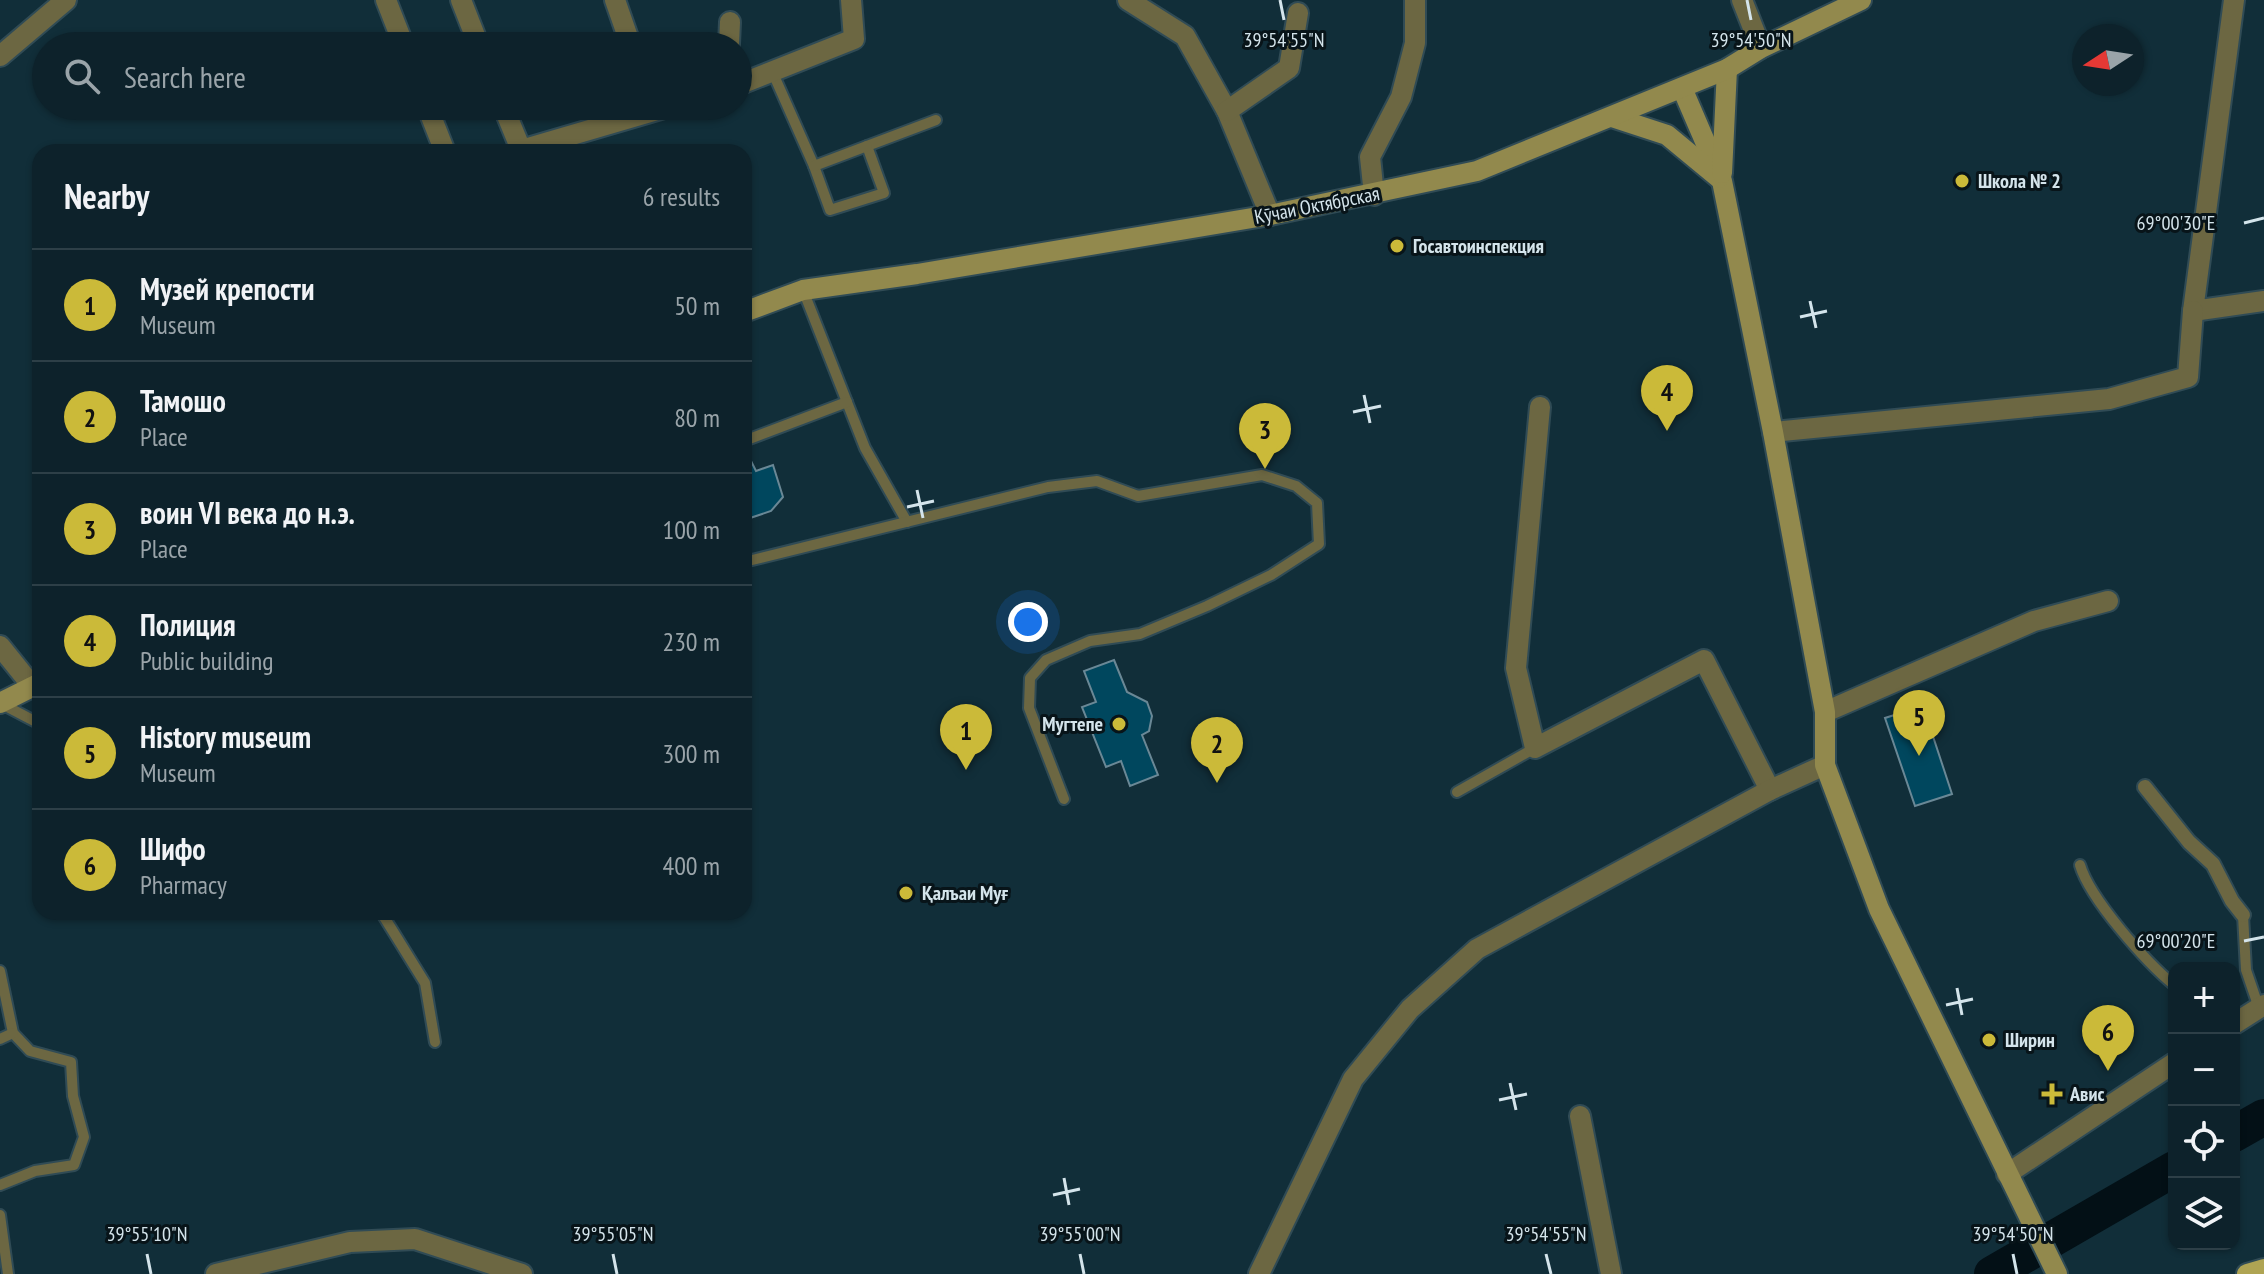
<!DOCTYPE html>
<meta charset="utf-8">
<style>
body{margin:0;font-family:"PT Sans Narrow",sans-serif;background:#162a33;color:#f1f3f6}
.controls{position:absolute;right:24px;bottom:24px;display:grid;overflow:hidden;border-radius:16px;box-shadow:0 2px 6px #0004}
.controls button{width:72px;height:72px;display:grid;place-items:center;padding:0;border:0;border-bottom:2px solid #2d3f47;background:#0d222b;color:#f1f3f6;font:40px sans-serif}
.compass{position:absolute;left:2072px;top:24px;width:72px;height:72px;border-radius:50%;background:#0d222b;box-shadow:0 2px 6px #0004;rotate:258deg}
.you{position:absolute;left:1028px;top:622px;width:28px;height:28px;margin:-20px;border:6px solid #fff;border-radius:50%;background:#1a73e8;box-shadow:0 0 0 12px #1a73e833}
.badge{display:grid;place-items:center;width:52px;height:52px;border-radius:50%;background:#cbba39;color:#111;font-size:26px;font-weight:700}
.pin{position:absolute;translate:-50% -66px;filter:drop-shadow(0 2px 4px #0008)}
.pin::after{content:'';position:absolute;top:42px;width:28px;height:24px;background:inherit;clip-path:polygon(0 0,100% 0,50% 100%)}
.list{margin:0;padding:0;list-style:none}
h2{display:flex;justify-content:space-between;align-items:center;height:104px;margin:0;padding:0 32px;font-size:34px}
h2 small{font-size:26px;font-weight:400;color:#9aa4a9}
.list li{display:grid;grid-template-columns:52px 1fr auto;gap:24px;align-items:center;box-sizing:border-box;height:112px;padding:0 32px;border-top:2px solid #2d3f47}
.list b{display:block;font-size:30px;white-space:nowrap}
.list p{margin:0;font-size:26px;white-space:nowrap;color:#9aa4a9}
.list em{font-size:26px;font-style:normal;color:#9aa4a9}
.icon{flex:none;width:44px;height:44px;fill:none;stroke:currentColor;stroke-width:2;stroke-linecap:round;stroke-linejoin:round}
.map{position:relative;flex:none;width:2264px;height:1274px;overflow:hidden}
.search{position:absolute;background:#0d222b;box-shadow:0 2px 6px #0004;left:32px;top:32px;width:720px;height:88px;display:flex;align-items:center;gap:20px;box-sizing:border-box;padding:0 28px;border-radius:44px;color:#9aa4a9;font-size:30px}
.panel{position:absolute;background:#0d222b;box-shadow:0 2px 6px #0004;left:32px;top:144px;width:720px;height:776px;border-radius:24px}
.map>svg:first-child{display:block}
.lines{fill:none;stroke-linecap:round;stroke-linejoin:round}
.river{stroke:#031016;stroke-width:36}
.building{fill:#00475e;stroke:#6a8896;stroke-width:2}
.service-casing{stroke:#304b55;stroke-width:14}
.pedestrian-casing{stroke:#304b55;stroke-width:18}
.minor-casing{stroke:#304b55;stroke-width:24}
.secondary-casing{stroke:#304b55;stroke-width:24}
.primary-casing{stroke:#304b55;stroke-width:24}
.service{stroke:#6c6742;stroke-width:10}
.pedestrian{stroke:#6c6742;stroke-width:14}
.minor{stroke:#6c6742;stroke-width:20}
.secondary{stroke:#92894d;stroke-width:20}
.primary{stroke:#afa453;stroke-width:20}
.ticks{fill:none;stroke:#d4e4eb;stroke-width:3}
.poi-dot{fill:#cbba39;stroke:#081419;stroke-width:3}
.labels{text-anchor:middle;stroke-width:6;stroke-linejoin:round;paint-order:stroke}
.poi-label{font-size:20px;font-weight:bold;fill:#d4e4eb;stroke:#081419;text-anchor:start}
.street-label{font-size:20px;fill:#d4e4eb;stroke:#081419}
.ticks-label{font-size:20px;text-anchor:middle;fill:#d4e4eb;stroke:#081419;stroke-width:6;stroke-linejoin:round;paint-order:stroke}
</style>
<div class="map">
<svg width="2264" height="1274" viewBox="0 0 2264 1274">
<rect width="100%" height="100%" fill="#112e39"/>
<g class="lines">
<!-- river -->
<g class="river">
<path d="M2234,1134L2264,1117"/>
<path d="M1992,1274L2174,1169"/>
</g>
</g>
<!-- building -->
<g class="building">
<path d="M745,449L756,471L773,465L783,497L771,511L744,520Z"/>
<path d="M1114,660L1127,692L1147,702L1152,716L1149,731L1142,735L1158,775L1130,786L1121,761L1106,767L1082,707L1096,702L1084,671Z"/>
<path d="M1923,706L1952,794L1915,806L1885,718Z"/>
</g>
<g class="lines">
<!-- service casing -->
<g class="service-casing">
<g id="service">
<path d="M772,71L814,166L830,210L884,193L867,146L936,120"/>
<path d="M814,166L867,146"/>
<path d="M803,290L865,448L907,522"/>
<path d="M744,441L847,402"/>
<path d="M744,562L1048,487L1097,481L1138,496L1262,475L1296,486L1317,503L1319,544L1271,575L1207,606L1140,634L1090,641L1046,660L1030,678L1029,708L1064,799"/>
<path d="M0,703L40,724"/>
<path d="M1457,792L1535,748"/>
<path d="M2080,865C2090,899 2146,962 2174,985"/>
<path d="M381,912L425,983L435,1042"/>
<path d="M2243,915L2246,970L2259,1008"/>
<path d="M0,971L13,1033L30,1051L71,1062L73,1096L84,1137L74,1165L35,1171L0,1185"/>
<path d="M0,1039L13,1033"/>
<path d="M0,1215L8,1274"/>
</g>
</g>
<!-- pedestrian casing -->
<g class="pedestrian-casing">
<path id="pedestrian" d="M2145,787L2189,842L2213,864L2232,901L2243,915"/>
</g>
<!-- minor casing -->
<g class="minor-casing">
<g id="minor">
<path d="M386,0L404,46"/>
<path d="M461,0L479,46"/>
<path d="M615,0L631,46"/>
<path d="M1128,0L1185,36L1227,111L1270,215"/>
<path d="M1742,0L1761,48"/>
<path d="M2234,0L2193,311L2264,301"/>
<path d="M725,46L729,44L730,22"/>
<path d="M0,56L66,0"/>
<path d="M738,85L854,39L851,0"/>
<path d="M427,106L445,152"/>
<path d="M503,106L522,152"/>
<path d="M1227,111L1289,68L1298,13"/>
<path d="M521,150L671,106"/>
<path d="M1374,195L1370,157L1401,97L1415,43V0"/>
<path d="M1540,407L1516,668L1535,748L1704,660L1770,790"/>
<path d="M1773,432L2109,399L2188,377L2193,311"/>
<path d="M0,646L33,687"/>
<path d="M1825,712L2034,621L2108,601"/>
<path d="M2234,1024L2264,1005"/>
<path d="M1580,1116L1611,1274"/>
<path d="M2007,1174L2174,1063"/>
<path d="M216,1274L350,1242L415,1239L522,1274"/>
<path d="M1259,1274L1353,1079L1410,1009L1477,949L1770,790L1825,765"/>
</g>
</g>
<!-- secondary casing -->
<g class="secondary-casing">
<g id="secondary">
<path d="M1682,88L1722,181L1773,432L1825,712V765L1879,909L2057,1274"/>
<path d="M1612,117L1667,135L1719,178"/>
<path d="M1722,173L1727,69"/>
<path d="M744,312L803,290L917,274L1270,215L1477,171L1727,69L1761,48L1861,0"/>
<path d="M0,703L40,683"/>
</g>
</g>
<!-- primary casing -->
<g class="primary-casing">
<path id="primary" d="M2247,1274L2264,1269"/>
</g>
<!-- service -->
<use href="#service" class="service"/>
<!-- pedestrian -->
<use href="#pedestrian" class="pedestrian"/>
<!-- minor -->
<use href="#minor" class="minor"/>
<!-- secondary -->
<use href="#secondary" class="secondary"/>
<!-- primary -->
<use href="#primary" class="primary"/>
</g>
<!-- ticks -->
<path class="ticks" d="M1280,0L1284,20M1747,0L1751,20M2244,223L2264,218M1810,301L1816,328M1800,317L1827,311M1364,395L1370,423M1353,412L1381,406M917,490L923,518M907,507L934,501M2244,941L2264,937M1957,988L1962,1015M1946,1005L1973,999M1510,1083L1516,1110M1499,1100L1527,1094M1064,1178L1069,1205M1053,1195L1080,1189M147,1254L151,1274M613,1254L617,1274M1080,1254L1084,1274M1546,1254L1551,1274M2013,1254L2017,1274"/>
<!-- markers -->
<g class="poi-dot">
<circle cx="1962" cy="181" r="8"/>
<circle cx="1397" cy="246" r="8"/>
<circle cx="1119" cy="724" r="8"/>
<circle cx="906" cy="893" r="8"/>
<circle cx="1989" cy="1040" r="8"/>
<path d="M2048 1082h8v8h8v8h-8v8h-8v-8h-8v-8h8z"/>
</g>
<g class="labels">
<!-- poi labels -->
<g class="poi-label">
<text x="1978" y="188">Школа № 2</text>
<text x="1413" y="253">Госавтоинспекция</text>
<text x="1103" y="731" text-anchor="end">Мугтепе</text>
<text x="922" y="900">Қалъаи Муғ</text>
<text x="2005" y="1047">Ширин</text>
<text x="2070" y="1101">Авис</text>
</g>
<!-- street labels -->
<g class="street-label">
<text transform="translate(1317 205) rotate(-11)" y="7">Кӯчаи Октябрская</text>
</g>
</g>
<g class="ticks-label">
<text x="1284" y="47">39°54'55"N</text>
<text x="1751" y="47">39°54'50"N</text>
<text x="2176" y="230">69°00'30"E</text>
<text x="2176" y="948">69°00'20"E</text>
<text x="147" y="1241">39°55'10"N</text>
<text x="613" y="1241">39°55'05"N</text>
<text x="1080" y="1241">39°55'00"N</text>
<text x="1546" y="1241">39°54'55"N</text>
<text x="2013" y="1241">39°54'50"N</text>
</g>
</svg>
<div class="controls">
<button>+</button>
<button>−</button>
<button><svg class="icon" aria-label="locate" viewBox="0 0 24 24"><circle cx="12" cy="12" r="6"/><path d="M12 2v4M12 18v4M2 12h4M18 12h4"/></svg></button>
<button><svg class="icon" aria-label="layers" viewBox="0 0 24 24"><path d="M12 4l9 5-9 5-9-5zM3 14l9 5 9-5"/></svg></button>
</div>
<svg class="compass" viewBox="-18 -18 36 36"><path d="M0-13l5 13h-10z" fill="#e53935"/><path d="M0 13l5-13h-10z" fill="#9aa4a9"/></svg>
<div class="you"></div>
<div class="pin badge" style="left:966px;top:770px">1</div>
<div class="pin badge" style="left:1217px;top:783px">2</div>
<div class="pin badge" style="left:1265px;top:469px">3</div>
<div class="pin badge" style="left:1667px;top:431px">4</div>
<div class="pin badge" style="left:1919px;top:756px">5</div>
<div class="pin badge" style="left:2108px;top:1071px">6</div>
<div class="search"><svg class="icon" aria-label="search" viewBox="0 0 24 24"><circle cx="10" cy="10" r="6"/><path d="M15 15l6 6"/></svg>Search here</div>
<section class="panel">
<h2>Nearby<small>6 results</small></h2>
<ul class="list">
<li><span class="badge">1</span><div><b>Музей крепости</b><p>Museum</p></div><em>50 m</em></li>
<li><span class="badge">2</span><div><b>Тамошо</b><p>Place</p></div><em>80 m</em></li>
<li><span class="badge">3</span><div><b>воин VI века до н.э.</b><p>Place</p></div><em>100 m</em></li>
<li><span class="badge">4</span><div><b>Полиция</b><p>Public building</p></div><em>230 m</em></li>
<li><span class="badge">5</span><div><b>History museum</b><p>Museum</p></div><em>300 m</em></li>
<li><span class="badge">6</span><div><b>Шифо</b><p>Pharmacy</p></div><em>400 m</em></li>
</ul>
</section>
</div>
